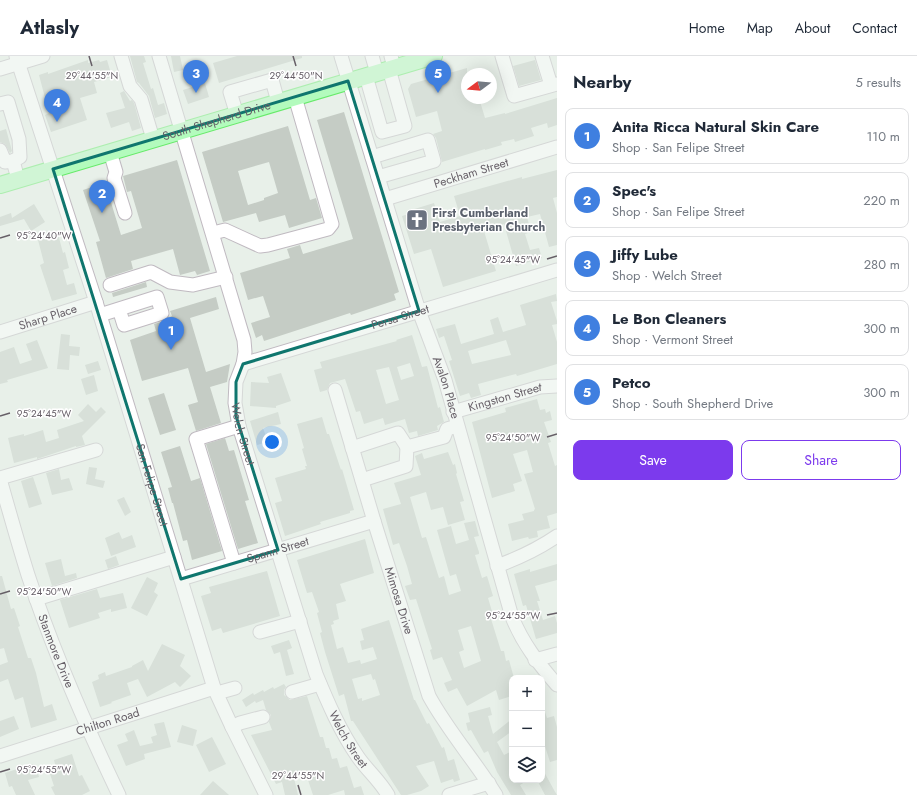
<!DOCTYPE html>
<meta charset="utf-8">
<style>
body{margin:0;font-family:Jost,sans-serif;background:#f6f6f7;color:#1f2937}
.controls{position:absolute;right:12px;bottom:12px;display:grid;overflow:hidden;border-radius:8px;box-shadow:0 4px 16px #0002}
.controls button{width:36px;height:36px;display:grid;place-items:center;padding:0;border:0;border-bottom:1px solid #e0e1e3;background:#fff;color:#1f2937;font:20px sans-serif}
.compass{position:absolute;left:461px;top:12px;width:36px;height:36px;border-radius:50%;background:#fff;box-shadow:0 4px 16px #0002;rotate:254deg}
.you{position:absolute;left:272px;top:386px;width:14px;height:14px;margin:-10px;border:3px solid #fff;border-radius:50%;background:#1a73e8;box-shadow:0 0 0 6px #1a73e833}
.badge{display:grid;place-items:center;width:26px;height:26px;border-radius:50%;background:#7c3aed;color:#fff;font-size:13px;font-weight:700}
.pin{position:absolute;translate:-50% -33px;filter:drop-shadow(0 1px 2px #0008)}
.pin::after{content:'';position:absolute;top:21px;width:14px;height:12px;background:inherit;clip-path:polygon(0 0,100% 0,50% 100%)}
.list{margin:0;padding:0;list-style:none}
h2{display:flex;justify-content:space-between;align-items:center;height:52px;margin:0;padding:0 16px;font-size:17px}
h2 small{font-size:13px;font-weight:400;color:#747a83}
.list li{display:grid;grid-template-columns:26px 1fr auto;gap:12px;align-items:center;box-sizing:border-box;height:56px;margin:0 8px 8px;padding:0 8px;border:1px solid #e0e1e3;border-radius:8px}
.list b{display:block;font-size:15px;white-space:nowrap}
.list p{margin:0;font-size:13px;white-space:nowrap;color:#747a83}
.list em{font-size:13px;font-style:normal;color:#747a83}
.actions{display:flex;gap:8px;padding:12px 16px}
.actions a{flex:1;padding:9px 0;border:1px solid #7c3aed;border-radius:8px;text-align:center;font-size:14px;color:#7c3aed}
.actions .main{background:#7c3aed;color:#fff}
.icon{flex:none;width:22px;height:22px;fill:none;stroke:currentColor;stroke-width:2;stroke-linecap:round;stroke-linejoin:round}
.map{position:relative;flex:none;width:557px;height:739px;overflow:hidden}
header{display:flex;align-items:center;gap:24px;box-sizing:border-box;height:56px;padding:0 20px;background:#fff;border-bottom:1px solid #e0e1e3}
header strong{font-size:19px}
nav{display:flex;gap:22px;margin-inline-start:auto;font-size:14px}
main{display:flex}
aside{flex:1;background:#fff}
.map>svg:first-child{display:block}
.building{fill:#c5ccc5;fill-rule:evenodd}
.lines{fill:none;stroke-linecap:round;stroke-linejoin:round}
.minor-casing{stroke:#c0bac1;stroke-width:15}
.major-casing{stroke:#67ea6a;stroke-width:18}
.minor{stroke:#fff;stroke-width:13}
.major{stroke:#b3fbbd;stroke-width:16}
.marked{fill:none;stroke:#0f766e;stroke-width:3;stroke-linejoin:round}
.ticks{fill:none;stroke:#665f67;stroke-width:1.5}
.labels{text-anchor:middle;stroke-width:3;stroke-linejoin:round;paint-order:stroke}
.street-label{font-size:12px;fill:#665f67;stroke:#fff}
.worship-label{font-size:12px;font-weight:bold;fill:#5b616d;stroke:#fff;text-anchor:start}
.ticks-label{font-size:10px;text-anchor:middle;fill:#665f67;stroke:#fff;stroke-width:3;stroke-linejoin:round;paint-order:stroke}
</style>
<header>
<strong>Atlasly</strong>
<nav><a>Home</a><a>Map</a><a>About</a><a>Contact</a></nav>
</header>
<main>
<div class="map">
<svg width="557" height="739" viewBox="0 0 557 739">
<rect width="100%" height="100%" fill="#e8f0e9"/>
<!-- building -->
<g class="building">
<path d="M130,0H144L146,6L143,7L151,33L153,32L158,49L164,47L167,58L155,62L149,40L139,27L137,26Z"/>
<path d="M171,0H180L183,14L174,16Z"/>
<path d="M237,0H302V2L219,27L213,7Z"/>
<path d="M88,4V7L99,4L100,6L107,4L112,21L94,26L97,37L80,42L87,64L51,76L45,59L49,57L39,19L48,16V18Z"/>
<path d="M535,4L541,24L519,30L513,10Z"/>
<path d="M467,12V42H479L485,62L505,57V58L557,42V69L548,72L547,67L531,72L534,80L515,86L514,83L501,86L502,89L485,94V93L442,106L436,82L433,78L442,75L437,55L416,61L408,33L411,28Z"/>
<path d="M205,27L209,41L188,48L183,34Z"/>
<path d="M124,35L130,45L132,44L134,47L141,72L132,75L129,66L111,72L106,57L125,52L120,37Z"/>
<path d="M344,56L399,236L394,238L396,244L351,259L350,257L264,285L262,279L256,282L251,267L270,261L263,240L248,244L240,217L290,202L287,193L300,189L303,198L353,183L317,64Z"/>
<path d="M288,70L310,144L316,142L322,162L289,172L285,159L259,166L256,157L223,166L202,96ZM269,106L278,137L264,142V144L248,149L238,115Z"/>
<path d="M6,73L12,95L10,97L5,88L0,86V75Z"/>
<path d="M177,104L210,215L197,219L195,215L180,219L173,193L131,205L133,213L106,222L96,186L100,185L83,134L107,126L111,140L112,142L110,143L121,179L142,172L131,135L127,136L123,120Z"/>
<path d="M557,114V141L553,142L557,157V189L549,191L540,158L527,161L531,176L525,178L530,194L539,192L542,202L516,210L504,168L484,175L496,215L443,231L431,193L414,198L402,160L409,158L408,155L434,147L440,166L460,160L454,140L522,121V123Z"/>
<path d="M34,148L45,166L31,175L24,163L0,170V161L11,157L12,162Z"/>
<path d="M58,178L63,197L65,196L69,212L63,214L67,229L74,227L77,238L52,245L40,209L44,207L38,184Z"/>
<path d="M146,226L147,231L113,241L112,237Z"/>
<path d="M556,238L557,245L551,246L557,265V268L552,269L557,286V308L517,320L516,318L478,328L481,339L471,342L469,337L460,340L449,305L452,304L444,280L439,282L436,273L455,268L461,288L494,278L490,264L498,261L503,276L526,269L520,249ZM506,284L511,299L472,308L468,295Z"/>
<path d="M216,241L219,253L190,262L206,316L230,308L227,326L210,331L221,367L196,375L188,349L198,346L188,312L142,325L130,284L156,275L154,268L164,265L172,260L170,255Z"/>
<path d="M61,278L70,279L69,290L80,291L79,300L70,299L69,314L57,313Z"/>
<path d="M412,279L422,311L427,310L438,352L440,351L444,366L437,370L438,374L418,380L417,375L409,377L405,363L385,369L383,362L364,368L360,355L356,356L345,323L330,327L327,334L320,336L314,314L322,312L320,306L397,285L396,284ZM410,307L414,320L401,324L397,311ZM389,311L399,344L386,348L376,314Z"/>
<path d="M37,284L48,312L7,324L8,326L0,328V296L14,291L20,308L32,304L26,288Z"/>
<path d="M98,305L101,314L88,318L85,309Z"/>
<path d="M281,317L291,345L276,350V352L250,350L251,326L269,327L267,321Z"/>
<path d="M94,319L98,335L86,339L81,323Z"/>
<path d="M164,337L176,374L160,379L148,342Z"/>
<path d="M537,343L540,354L545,353L546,357L550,355L552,364L544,366L551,386L548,387L555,410L557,409V457L547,460L550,472L537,475L538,481L529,483L528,481L512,485L508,468L524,464L522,458L534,455V454L535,453L524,418L533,416L527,394L513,398L522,425L513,428L515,435L492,442L472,366L506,356L505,352Z"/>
<path d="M88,348L96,356L101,351L106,356L82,380L85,389L76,391V390L37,403V401L14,407L8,382L24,378V380L43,374L46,386L59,382L57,374L84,365L78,359Z"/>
<path d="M278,356L281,368L263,372L268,386L257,389L250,365Z"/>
<path d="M322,361L327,378H329L341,414L342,413L354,454L350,455V457L320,466L321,468L285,480L275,447L282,445L275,422L306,413L305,410H307L302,393L304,392L297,368Z"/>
<path d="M225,382L229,395L234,394L249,444L245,445L258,487L238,493L206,388Z"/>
<path d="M180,390L191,425L200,422L222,495L192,504L187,484L183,485L173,447H172L168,432L172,431L161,396Z"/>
<path d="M448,396L453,409L455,408L457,417L456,418L464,445L460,446L465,464L448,469L443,451L431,454L426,436L410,441L422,482L426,481L439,522L444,520L449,539L461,535L456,518L450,520L437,474L451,470L456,488L469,484L464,467L475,465L479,480L474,481L479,496V498L475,499L482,522L487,520L493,540L488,542L494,562L491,563L501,595H504L506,605L509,604L514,622H512V640L499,644L496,634L467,650L457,632L448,636L444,627L452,624L442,601L433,604L430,594L432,593L416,543L410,544L405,530L412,528L407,510L399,487L393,489L383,453L401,448L394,427L421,419L415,400L422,397L424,403ZM471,570L481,605L464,612L459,596L464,594L458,574Z"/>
<path d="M89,411L97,412L95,423L105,425L103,432L86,428Z"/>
<path d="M59,413L61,424L69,422L73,434L52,439L46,417Z"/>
<path d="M33,421L42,448L29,452L21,425Z"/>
<path d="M124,441L131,456L125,460L117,444Z"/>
<path d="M119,476L122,483L132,479L136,491L111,500L105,482Z"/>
<path d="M365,483L374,517L340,528L346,545L336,548L339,563L333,565L334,568L331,569L337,593L343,591L348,607L360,604L361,608L377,603L373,591L362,594L360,585L364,584L361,573L389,564L414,644H415L427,668L429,667L442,692L444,691L448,705L454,703L460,724L454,726L453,723L441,727L434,705L416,710L429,730L421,735L407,739H401L353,665H351L344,638L339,640L325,596L320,577L322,576L317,557L319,556L312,536L307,537L297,504ZM371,618L373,624L375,623L380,639L362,645V642L358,643L352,623Z"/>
<path d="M116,500L119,509L108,513L105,504Z"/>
<path d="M61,503L65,520L76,517L77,522L52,530L45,507Z"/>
<path d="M557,508V524L535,530L540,545H537L543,564L555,560L557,567V577L536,583L526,549L523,550L514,518L530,513V516Z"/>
<path d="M267,515L280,560L223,577L221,572L212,575L201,540L211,537L209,531Z"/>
<path d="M0,520H2L11,553L14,552L20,570L18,571L28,602H31L36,617L44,651L52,648L57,664L31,672L23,641L15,644L8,623L0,626V609L8,606L4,592L0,593Z"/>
<path d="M147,521L158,527L154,536L158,539L147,560L131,552Z"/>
<path d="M97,533L100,542L123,537L127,552L111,556V553L98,557L100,562L69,572L60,544Z"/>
<path d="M289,584L292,592L287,594L294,618L286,620L280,596L274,598L271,590Z"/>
<path d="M162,588L185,599L180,610L191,620L180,631L175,626L147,641L138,623L127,627L131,639L111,646L112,647L100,651L92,626L99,623L98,619L105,616L106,620L132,611V610L143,604L148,615Z"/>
<path d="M284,628L286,631L284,634V639L290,644L307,640L320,681H323L326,692H329L332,703L337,702L340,712L347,710L354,732L361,730L364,739H345L344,734L328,739H313L306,718L294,722L298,739H285L282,726L276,728L251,679L272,674L269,666L271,659L266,654L263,644L256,647L255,645L246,651L242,644L253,637L254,639L263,634L264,636L273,631L274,633Z"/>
<path d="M542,650H543L547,662L554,660L557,671V704L550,706L542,681Z"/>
<path d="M490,651L492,659L488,660L493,678L512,663V675L497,686L504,699L512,695V724H528L520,729L526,739H511L497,716L488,695L484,697L471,674L468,675L466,667L470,666L468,657Z"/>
<path d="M14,660L19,673L0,681V665Z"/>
<path d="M164,666L171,691L144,698L145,703L126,710L117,689L128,685L125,678L134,674L140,690L153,687L151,681L157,679L154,668Z"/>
<path d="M182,669L197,674L193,690L177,686Z"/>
<path d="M212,681L226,708L209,716L196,689Z"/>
<path d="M72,698L79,720L82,719L90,735L82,739H55L51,731L54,730L49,715L56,712L54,704Z"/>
<path d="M32,708H35L39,721L28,724L35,739H16L12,730L9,731L5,717Z"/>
<path d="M542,712L554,734L557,739H545L537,724H542Z"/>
<path d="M213,725L229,739H200Z"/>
</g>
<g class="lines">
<!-- minor casing -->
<g class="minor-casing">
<g id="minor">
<path id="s1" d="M16,0L96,246L214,632L232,671L266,739"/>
<path d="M121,0L130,30L141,43L153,83"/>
<path id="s2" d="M159,0L244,284L245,296L243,308L236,326L235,347L239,370L316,618C328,647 340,675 358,701C367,714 380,725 388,739"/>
<path id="s3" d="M341,0L419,255L445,324L512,561C523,588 538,607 557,629"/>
<path d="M372,0L377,17"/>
<path d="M391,0L394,11"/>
<path d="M502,0L514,40L557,28"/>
<path d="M542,0L551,29"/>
<path d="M0,13L43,0"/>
<path d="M366,20L382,76L405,70L389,13"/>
<path d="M0,48L8,46L19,83L20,101L13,105L18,123"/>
<path d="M237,59L230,36L272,24L278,46"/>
<path d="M0,94L5,106L13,105"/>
<path d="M110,96L116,116L114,122L125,157"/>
<path d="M372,101L428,84L434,105L378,121"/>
<path id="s4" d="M385,143L557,91"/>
<path d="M213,177L225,174L260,190L268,189L328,173L332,168L295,41"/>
<path d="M110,229L151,216L170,226L193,229L226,221"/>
<path d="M100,259L157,241L162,257L124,269L119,253"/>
<path id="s5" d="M0,276L96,246"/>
<path id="s6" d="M243,308L557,214"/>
<path id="s7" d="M335,334L374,465L429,640C448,675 475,705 496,739"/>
<path id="s8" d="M453,356L540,331L557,330"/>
<path d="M352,392L398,377L407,391"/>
<path d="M0,422L96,394"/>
<path id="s9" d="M0,423C9,455 18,487 28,519C53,595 85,668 119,739"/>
<path d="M362,424L406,410L407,391L444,381L447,373L457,370"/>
<path d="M234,507L196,383L239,370"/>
<path d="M497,510C519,502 538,493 557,480"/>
<path id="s10" d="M181,523L374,465"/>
<path d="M36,543L174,501"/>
<path d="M260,576L300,565"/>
<path d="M535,604L557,598"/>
<path d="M292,636L320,628"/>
<path d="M217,637L235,632"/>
<path d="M232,671L240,667L263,661"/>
<path id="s11" d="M0,700L214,632"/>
<path d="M449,739L489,727"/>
</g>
</g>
<!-- major casing -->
<g class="major-casing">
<g id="major">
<path id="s12" d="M0,129L434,0"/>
</g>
</g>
<!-- minor -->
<use href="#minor" class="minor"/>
<!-- major -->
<use href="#major" class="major"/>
</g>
<!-- marked area -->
<path d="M0 0H557V739H0ZM348,25L419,255L243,308L236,326V360L278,494L181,523L53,113Z" fill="#e8f0e9" fill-opacity=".55" fill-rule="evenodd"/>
<path class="marked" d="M348,25L419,255L243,308L236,326V360L278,494L181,523L53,113Z"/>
<!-- ticks -->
<path class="ticks" d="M89,0L92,10M293,0L296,10M0,182L10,179M547,203L557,200M0,360L10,357M547,381L557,378M0,538L10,535M547,559L557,557M0,716L10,713M298,729L301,739"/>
<!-- icons -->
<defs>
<g id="church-square" transform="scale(1.15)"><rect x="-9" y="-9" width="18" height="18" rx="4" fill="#6b7280" stroke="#fff"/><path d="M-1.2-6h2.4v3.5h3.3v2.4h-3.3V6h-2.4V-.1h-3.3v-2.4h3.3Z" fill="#fff"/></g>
</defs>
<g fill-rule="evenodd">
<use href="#church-square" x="417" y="164"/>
</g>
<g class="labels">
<!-- street labels -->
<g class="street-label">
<text dy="4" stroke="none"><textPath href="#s12" startOffset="226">South Shepherd Drive</textPath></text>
<text dy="4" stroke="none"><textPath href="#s4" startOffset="90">Peckham Street</textPath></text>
<text dy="4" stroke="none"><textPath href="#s5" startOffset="50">Sharp Place</textPath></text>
<text dy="4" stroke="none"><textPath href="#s6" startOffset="164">Persa Street</textPath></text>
<text dy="4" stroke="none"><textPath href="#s3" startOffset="348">Avalon Place</textPath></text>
<text dy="4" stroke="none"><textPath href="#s8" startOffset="54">Kingston Street</textPath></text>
<text dy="4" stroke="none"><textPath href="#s2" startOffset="393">Welch Street</textPath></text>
<text dy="4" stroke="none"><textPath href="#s1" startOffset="450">San Felipe Street</textPath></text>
<text dy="4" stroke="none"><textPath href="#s10" startOffset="101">Spann Street</textPath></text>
<text dy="4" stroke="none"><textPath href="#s7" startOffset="220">Mimosa Drive</textPath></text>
<text dy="4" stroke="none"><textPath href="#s9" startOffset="181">Stanmore Drive</textPath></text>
<text dy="4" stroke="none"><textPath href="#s11" startOffset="113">Chilton Road</textPath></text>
<text dy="4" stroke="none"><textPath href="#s2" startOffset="717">Welch Street</textPath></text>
</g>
<!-- worship labels -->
<g class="worship-label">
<text x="432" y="161">First Cumberland<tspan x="432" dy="14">Presbyterian Church</tspan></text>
</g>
</g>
<g class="ticks-label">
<text x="92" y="23">29°44'55"N</text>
<text x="296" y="23">29°44'50"N</text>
<text x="44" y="183">95°24'40"W</text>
<text x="513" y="207">95°24'45"W</text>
<text x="44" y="361">95°24'45"W</text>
<text x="513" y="385">95°24'50"W</text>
<text x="44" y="539">95°24'50"W</text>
<text x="513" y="563">95°24'55"W</text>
<text x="44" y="717">95°24'55"W</text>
<text x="298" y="723">29°44'55"N</text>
</g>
</svg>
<div class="controls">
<button>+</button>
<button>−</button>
<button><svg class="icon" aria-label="layers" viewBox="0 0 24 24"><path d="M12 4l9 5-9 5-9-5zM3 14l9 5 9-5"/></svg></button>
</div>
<svg class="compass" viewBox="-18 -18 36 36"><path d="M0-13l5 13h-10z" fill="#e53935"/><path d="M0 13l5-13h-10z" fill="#747a83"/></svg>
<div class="you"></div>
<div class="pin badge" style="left:171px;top:294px;background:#3f7fe0">1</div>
<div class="pin badge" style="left:102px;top:157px;background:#3f7fe0">2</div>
<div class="pin badge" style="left:196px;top:37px;background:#3f7fe0">3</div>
<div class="pin badge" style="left:57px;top:66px;background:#3f7fe0">4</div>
<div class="pin badge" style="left:438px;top:37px;background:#3f7fe0">5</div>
</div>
<aside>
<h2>Nearby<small>5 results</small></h2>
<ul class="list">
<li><span class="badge" style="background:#3f7fe0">1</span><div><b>Anita Ricca Natural Skin Care</b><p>Shop · San Felipe Street</p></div><em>110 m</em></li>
<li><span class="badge" style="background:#3f7fe0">2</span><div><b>Spec's</b><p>Shop · San Felipe Street</p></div><em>220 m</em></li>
<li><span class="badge" style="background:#3f7fe0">3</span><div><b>Jiffy Lube</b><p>Shop · Welch Street</p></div><em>280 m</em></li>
<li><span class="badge" style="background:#3f7fe0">4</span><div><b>Le Bon Cleaners</b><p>Shop · Vermont Street</p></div><em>300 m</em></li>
<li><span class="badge" style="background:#3f7fe0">5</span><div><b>Petco</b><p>Shop · South Shepherd Drive</p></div><em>300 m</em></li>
</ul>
<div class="actions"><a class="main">Save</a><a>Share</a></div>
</aside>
</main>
